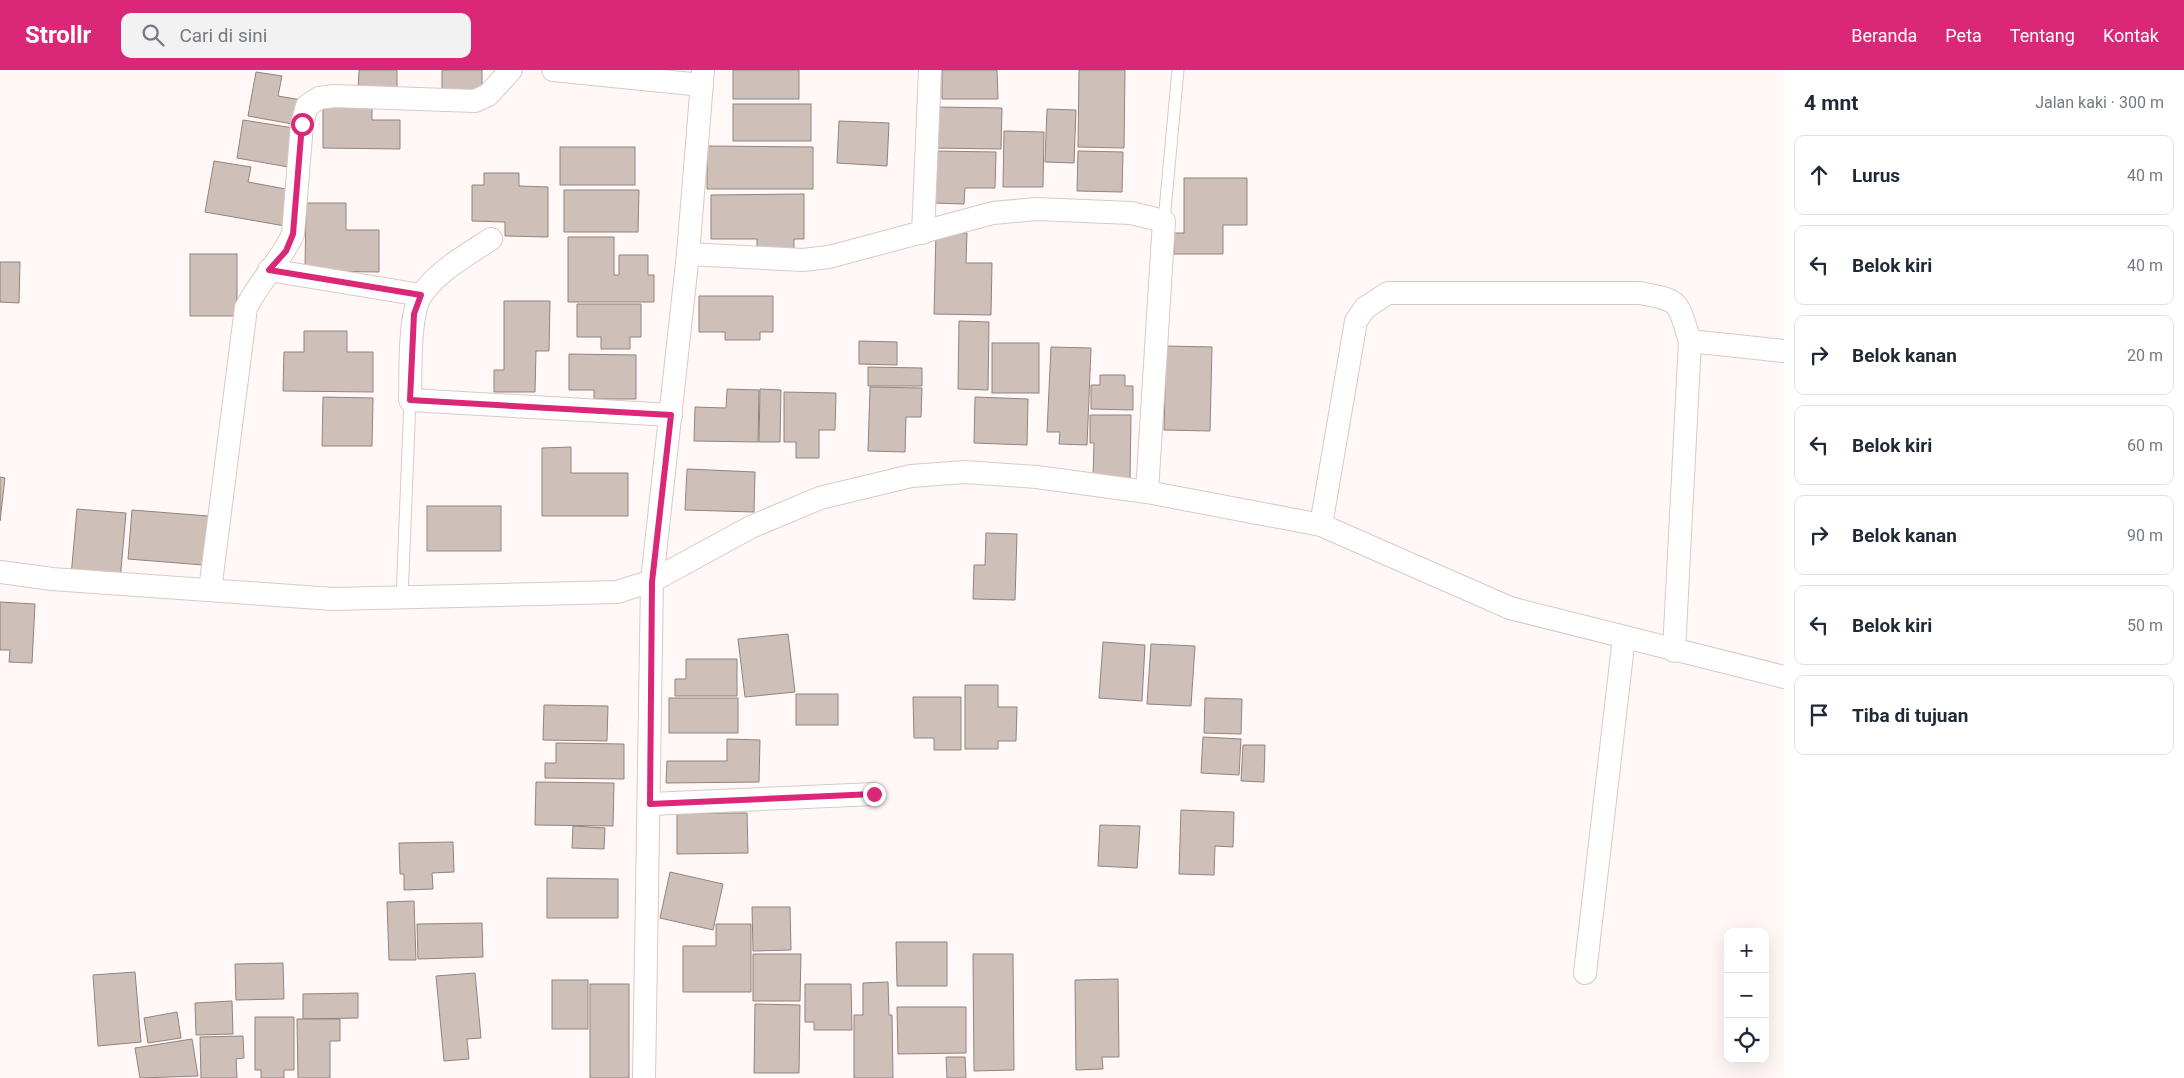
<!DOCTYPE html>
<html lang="id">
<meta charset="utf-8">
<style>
body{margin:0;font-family:Roboto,sans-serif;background:#f2f2f3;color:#1f2937}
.controls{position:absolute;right:15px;bottom:15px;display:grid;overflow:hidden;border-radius:10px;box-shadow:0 5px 20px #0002}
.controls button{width:45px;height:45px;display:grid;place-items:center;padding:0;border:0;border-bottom:1px solid #e0e1e3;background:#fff;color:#1f2937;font:25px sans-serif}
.stop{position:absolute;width:15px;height:15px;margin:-11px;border:4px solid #db2777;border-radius:50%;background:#fff}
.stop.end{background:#db2777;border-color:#fff;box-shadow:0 1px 5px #0008}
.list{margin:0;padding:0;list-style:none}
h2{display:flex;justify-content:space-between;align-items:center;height:65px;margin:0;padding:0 20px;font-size:21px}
h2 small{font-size:16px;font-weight:400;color:#747a83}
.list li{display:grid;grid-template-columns:32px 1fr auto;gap:15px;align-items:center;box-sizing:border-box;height:80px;margin:0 10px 10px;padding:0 10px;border:1px solid #e0e1e3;border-radius:10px}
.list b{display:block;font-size:19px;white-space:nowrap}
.list em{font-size:16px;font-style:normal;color:#747a83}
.icon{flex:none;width:28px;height:28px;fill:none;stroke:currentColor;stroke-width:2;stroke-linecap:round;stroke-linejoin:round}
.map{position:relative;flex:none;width:1784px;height:1008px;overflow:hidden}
header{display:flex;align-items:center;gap:30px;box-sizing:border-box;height:70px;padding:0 25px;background:#db2777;color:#fff}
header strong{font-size:24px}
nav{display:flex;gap:28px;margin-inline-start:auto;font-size:18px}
.search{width:350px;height:45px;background:#f2f2f3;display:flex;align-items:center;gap:12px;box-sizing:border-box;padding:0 18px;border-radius:10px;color:#747a83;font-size:19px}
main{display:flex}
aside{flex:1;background:#fff}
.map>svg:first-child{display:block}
.building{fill:#cfbfb9;stroke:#92837e}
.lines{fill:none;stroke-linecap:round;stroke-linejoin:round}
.lane-casing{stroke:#d9c9c4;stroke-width:13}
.street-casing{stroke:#d9c9c4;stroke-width:24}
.lane{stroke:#fff;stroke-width:11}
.street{stroke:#fff;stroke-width:22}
.route{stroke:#db2777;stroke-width:6}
</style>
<header>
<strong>Strollr</strong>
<div class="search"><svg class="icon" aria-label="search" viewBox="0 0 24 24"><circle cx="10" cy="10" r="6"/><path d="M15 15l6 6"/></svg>Cari di sini</div>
<nav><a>Beranda</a><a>Peta</a><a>Tentang</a><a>Kontak</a></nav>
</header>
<main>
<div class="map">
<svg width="1784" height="1008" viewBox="0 0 1784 1008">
<rect width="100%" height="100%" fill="#fff8f6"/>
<!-- building -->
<g class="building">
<path d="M359,0H397V21L358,20Z"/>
<rect x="442" y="0" width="40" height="26"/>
<rect x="733" y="0" width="66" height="29"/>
<path d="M942,0H997L998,29H942Z"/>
<path d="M1079,0H1125L1124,78L1078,77Z"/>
<path d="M256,2L282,6L278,26L302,30L298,55L248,46Z"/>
<path d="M323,33H372V50H400V79L323,78Z"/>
<rect x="733" y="34" width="78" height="37"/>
<path d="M933,37L1002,38L1001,79L932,78Z"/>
<path d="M1047,39L1076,40L1074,93L1045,92Z"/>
<path d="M243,50L300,59L294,98L237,88Z"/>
<path d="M839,51L889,53L887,96L837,93Z"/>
<path d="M1004,61L1044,62L1043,117H1003Z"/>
<path d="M707,76L813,77V119H707Z"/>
<rect x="560" y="77" width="75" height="38"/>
<path d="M934,81L996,82L995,118H965L964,134L933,133Z"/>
<path d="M1078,81L1123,82L1122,122L1077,121Z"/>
<path d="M214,91L251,97L248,112L291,120L285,156L205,142Z"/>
<path d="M484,103H519V116L548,117V167L505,166V152L472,151V115H484Z"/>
<path d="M1184,108H1247V155H1223V184H1174V163H1184Z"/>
<path d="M564,120H639L638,162H564Z"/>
<path d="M804,124V169H794V184H757V169H711V125Z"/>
<path d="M306,133H346V160H379V202L305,201Z"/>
<path d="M936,162L967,163L966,193H992L991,245L934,244Z"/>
<path d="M568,167H614V205H619V185H648V205H654V232H568Z"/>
<rect x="190" y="184" width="47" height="62"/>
<path d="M0,192H20L19,233L0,232Z"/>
<path d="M699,226H773V262H760V270H725V262H699Z"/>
<path d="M504,231H550L549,281H536L535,322H494V300H504Z"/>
<path d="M577,234H641V267H630V279H601V267H577Z"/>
<path d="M959,251L989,252L988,320L958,319Z"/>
<path d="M304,261H347V282H373V322L283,321L284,282H304Z"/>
<path d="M859,271L897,272V295L859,294Z"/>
<rect x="992" y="273" width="47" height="50"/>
<path d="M1166,276L1212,277L1210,361L1164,360Z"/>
<path d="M1051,277L1091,278L1087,375L1059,374L1060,362H1047Z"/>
<path d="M569,284L636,285V329H594V320H569Z"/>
<path d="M868,297L922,298V316H868Z"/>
<path d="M1100,305H1125V316H1133V340L1091,339V315H1100Z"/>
<path d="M870,317L922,318L921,347H906L905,382L868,381Z"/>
<path d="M727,319L759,320L758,372L694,371L695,337L726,338Z"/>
<path d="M760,319L781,320L780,372H759Z"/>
<path d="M784,322L836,323L835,360H819V388H796V372H784Z"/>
<path d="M323,327L373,328L372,376H322Z"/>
<path d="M975,327L1028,329L1027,375L974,373Z"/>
<path d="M1090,345H1131L1130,409H1093L1094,373H1090Z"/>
<path d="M571,377V403H628V446H542V378Z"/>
<path d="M687,399L755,402L754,442L685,440Z"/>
<path d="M0,407L5,408L0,451Z"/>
<rect x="427" y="436" width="74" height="45"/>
<path d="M77,439L126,443L120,511L71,506Z"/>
<path d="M132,440L208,446L203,495L128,489Z"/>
<path d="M986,463L1017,464L1015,530L973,529L974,495H985Z"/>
<path d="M0,532L35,534L32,593L9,592L10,580H0Z"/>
<path d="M788,564L795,622L745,627L738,569Z"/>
<path d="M1103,572L1145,575L1142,631L1099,628Z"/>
<path d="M1151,574L1195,576L1191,636L1147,634Z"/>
<path d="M686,589H737V626H675V609H686Z"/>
<path d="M965,615H998V637H1017L1016,671H998V679H965Z"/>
<rect x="796" y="624" width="42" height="31"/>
<path d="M913,627H961V680H934V668H914Z"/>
<rect x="669" y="628" width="69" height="35"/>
<path d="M1205,628L1242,629L1241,664L1204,663Z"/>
<path d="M544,635L608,636L607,671L543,670Z"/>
<path d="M1203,667L1241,669L1239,705L1201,703Z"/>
<path d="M727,669L760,670L759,712L666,713L667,691H727Z"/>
<path d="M556,673L624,674V709L545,708V693H556Z"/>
<path d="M1243,675H1265L1264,712L1241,711Z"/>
<path d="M536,712L614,713L613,756L535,755Z"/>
<path d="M1181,740L1234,742L1233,777L1215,776L1214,805L1179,804Z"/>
<path d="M677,743H747L748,783L677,784Z"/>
<path d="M1100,755L1140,756L1137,798L1098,796Z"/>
<path d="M573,756L605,758L604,779L572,778Z"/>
<path d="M453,772L454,802L432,803L433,819L404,820V804H400L399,773Z"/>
<path d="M670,802L723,814L713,860L660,848Z"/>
<path d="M547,808L618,809V848H547Z"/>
<path d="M414,831L416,890H389L387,832Z"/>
<path d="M752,837H790L791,880L753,881Z"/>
<path d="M482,853L483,887L418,889L417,854Z"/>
<path d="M716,854H751V922H683V876H716Z"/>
<path d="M896,872H947V916H897Z"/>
<path d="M753,884H801L800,931H753Z"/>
<path d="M973,884H1013L1014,1000L974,1001Z"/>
<path d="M283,893L284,929L236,930L235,894Z"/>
<path d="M135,902L141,972L98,976L93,905Z"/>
<path d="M475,903L481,968L467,969L469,989L444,991L436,906Z"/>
<path d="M1118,909L1119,987H1102L1103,999L1076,1000L1075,910Z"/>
<rect x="552" y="910" width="36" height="49"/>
<path d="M888,912L889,945H892L893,1008H854V945H863V913Z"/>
<rect x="590" y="914" width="39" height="94"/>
<path d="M805,914H851L852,960H814V952H805Z"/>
<path d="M358,923V948L303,949V924Z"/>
<path d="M232,931L233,964L196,965L195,933Z"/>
<path d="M755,934L800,935L799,1003H754Z"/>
<path d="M897,937H966V983L898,984Z"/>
<path d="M177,942L181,968L148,973L144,948Z"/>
<path d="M255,947H294V1000H284V1008H261V1000H255Z"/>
<path d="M297,949H340V971H330V1008H298Z"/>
<path d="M243,966L244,988L236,989L237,1008H201L200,967Z"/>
<path d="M192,969L198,1006L140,1008L135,978Z"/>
<path d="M946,987H965L966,1008H947Z"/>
</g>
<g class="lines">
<!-- lane casing -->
<g class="lane-casing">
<g id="lane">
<path d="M1164,151L1178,0"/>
<path d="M402,528L410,330"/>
</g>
</g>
<!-- street casing -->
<g class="street-casing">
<g id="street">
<path d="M553,0L702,15"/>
<path d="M923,163L930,0"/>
<path d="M491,169C467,185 439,200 422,224C408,243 411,305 410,330L671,345"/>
<path d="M688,184L803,190L829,187L993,143L1036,139L1131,143L1164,151L1147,422"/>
<path d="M269,200L421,225"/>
<path d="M1321,455L1356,251L1365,238L1388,223H1640C1682,231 1677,231 1690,271L1784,281"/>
<path d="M0,502L52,509L333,529L617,522L652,511L751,457L820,428L911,406L965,402L1037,407L1147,422L1321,455L1510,538L1784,607"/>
<path d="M210,520L246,238C259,211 281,191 293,164L302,54L307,36L319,28L334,26L475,31L488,25L511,0"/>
<path d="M1674,581L1690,271"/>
<path d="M650,734L874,724"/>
<path d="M1585,903L1624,567"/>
<path d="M644,1008L652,511L688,184L703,0"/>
</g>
</g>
<!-- lane -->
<use href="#lane" class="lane"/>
<!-- street -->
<use href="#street" class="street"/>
</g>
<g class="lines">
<!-- route -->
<path class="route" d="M302,54L293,164L286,181L269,200L421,225L414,244L410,330L671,345L652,512L650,734L874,724"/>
</g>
</svg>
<div class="controls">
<button>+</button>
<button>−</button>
<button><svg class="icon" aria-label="locate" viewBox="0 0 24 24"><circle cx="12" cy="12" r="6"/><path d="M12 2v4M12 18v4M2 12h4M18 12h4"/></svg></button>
</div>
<div class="stop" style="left:302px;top:54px"></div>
<div class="stop end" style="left:874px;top:724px"></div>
</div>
<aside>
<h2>4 mnt<small>Jalan kaki · 300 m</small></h2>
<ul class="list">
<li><svg class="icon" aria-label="ahead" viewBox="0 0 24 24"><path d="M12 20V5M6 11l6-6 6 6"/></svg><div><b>Lurus</b></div><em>40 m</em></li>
<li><svg class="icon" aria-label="left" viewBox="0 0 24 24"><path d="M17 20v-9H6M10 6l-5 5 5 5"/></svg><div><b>Belok kiri</b></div><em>40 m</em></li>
<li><svg class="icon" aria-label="right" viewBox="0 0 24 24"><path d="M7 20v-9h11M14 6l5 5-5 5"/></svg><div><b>Belok kanan</b></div><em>20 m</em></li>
<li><svg class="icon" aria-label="left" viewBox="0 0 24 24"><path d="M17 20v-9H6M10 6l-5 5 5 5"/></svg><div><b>Belok kiri</b></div><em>60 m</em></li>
<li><svg class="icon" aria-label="right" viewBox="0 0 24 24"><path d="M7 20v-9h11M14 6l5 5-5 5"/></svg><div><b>Belok kanan</b></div><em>90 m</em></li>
<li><svg class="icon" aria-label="left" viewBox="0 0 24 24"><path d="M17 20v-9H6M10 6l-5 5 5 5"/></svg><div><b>Belok kiri</b></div><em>50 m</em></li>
<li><svg class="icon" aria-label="arrive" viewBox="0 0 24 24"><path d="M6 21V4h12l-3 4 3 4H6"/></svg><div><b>Tiba di tujuan</b></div></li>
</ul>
</aside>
</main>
